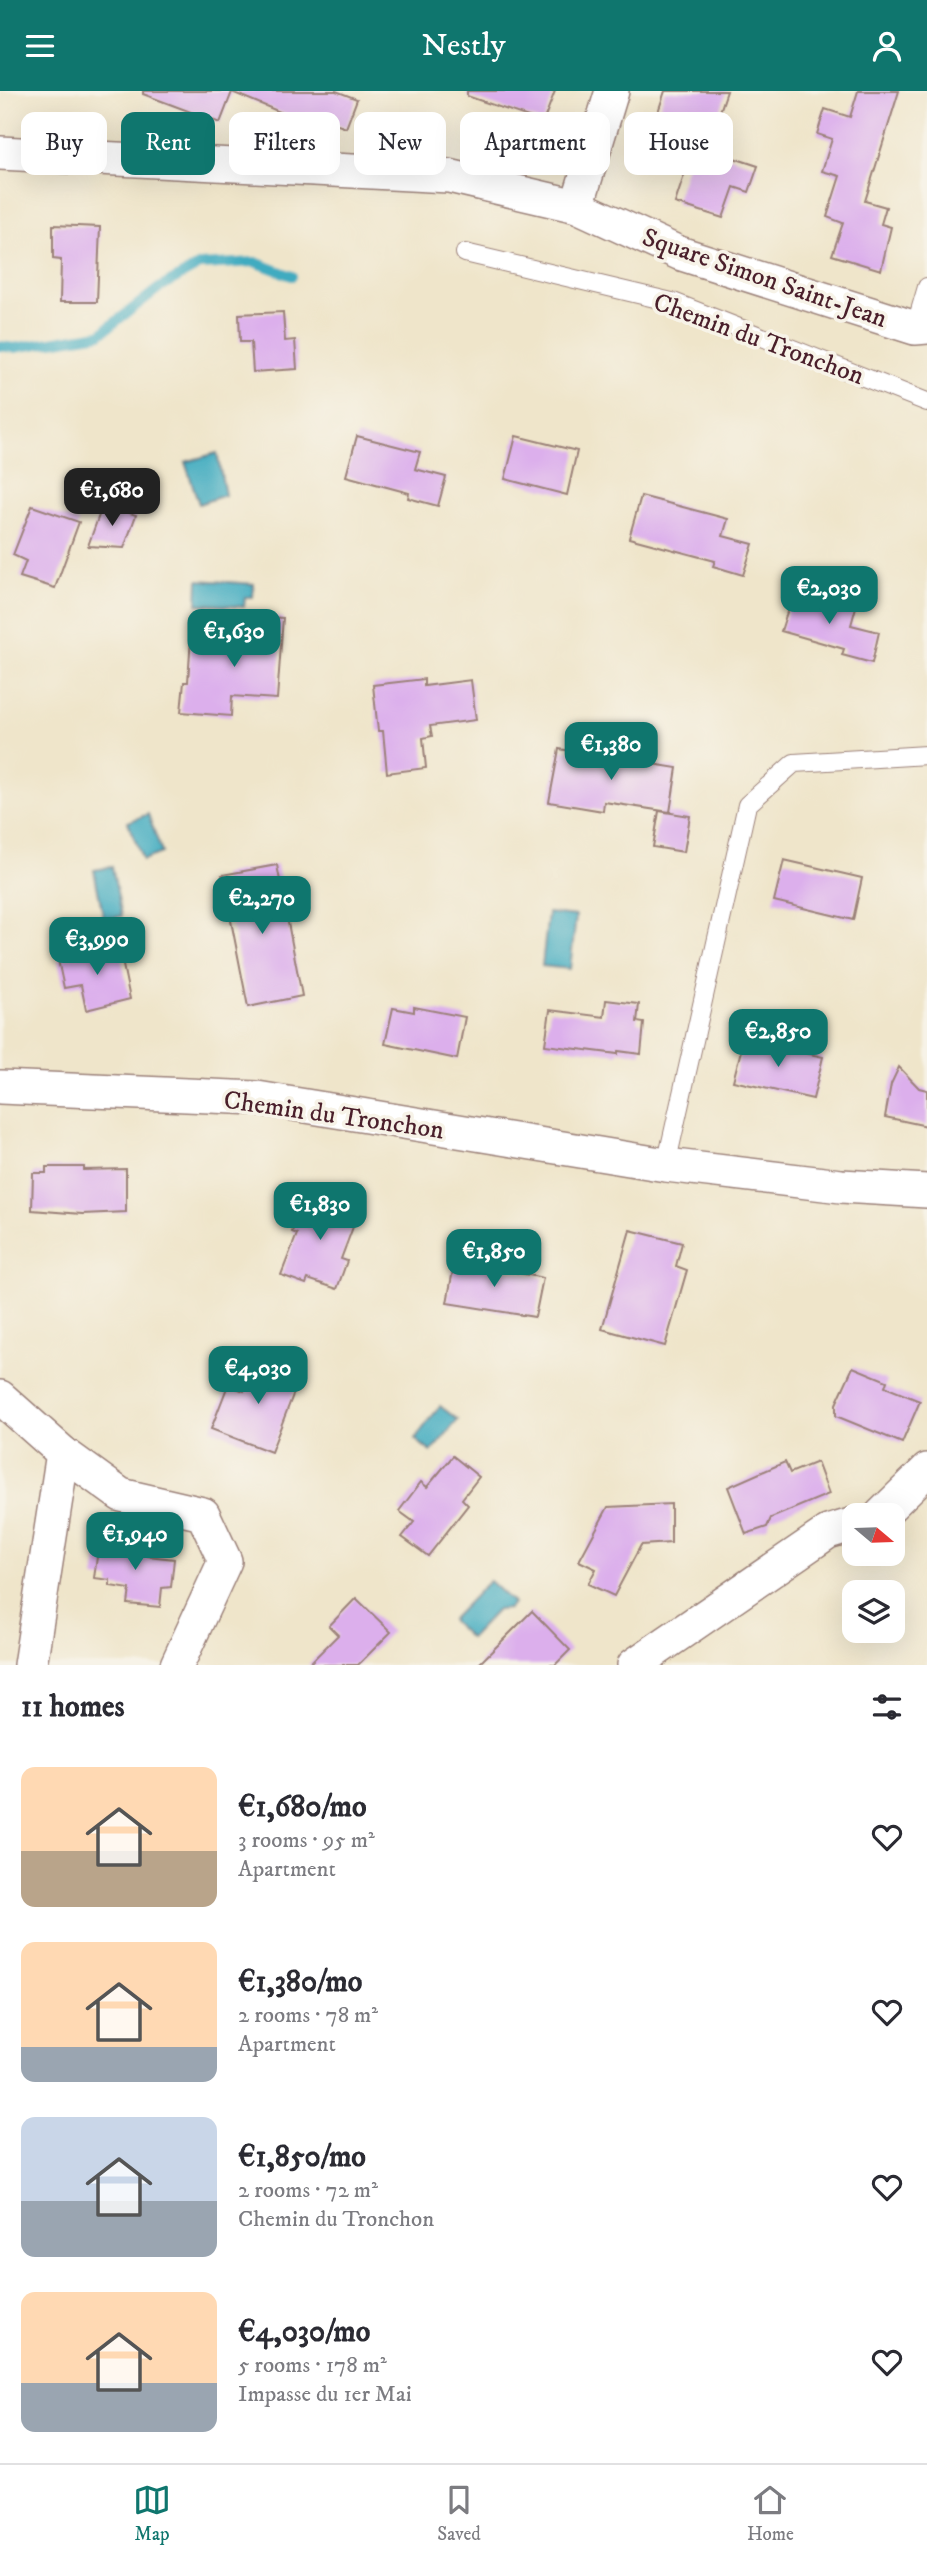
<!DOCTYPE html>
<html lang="en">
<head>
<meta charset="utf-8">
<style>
	:root { --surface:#fff; --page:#f2f2f3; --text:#2b2b33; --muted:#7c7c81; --line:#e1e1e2; --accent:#0f766e }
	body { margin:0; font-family:"IM FELL DW Pica",serif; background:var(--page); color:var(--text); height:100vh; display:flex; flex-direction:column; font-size:26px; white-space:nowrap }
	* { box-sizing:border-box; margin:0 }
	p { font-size:23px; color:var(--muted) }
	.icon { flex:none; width:38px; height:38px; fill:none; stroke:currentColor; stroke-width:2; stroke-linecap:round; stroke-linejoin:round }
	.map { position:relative; height:1574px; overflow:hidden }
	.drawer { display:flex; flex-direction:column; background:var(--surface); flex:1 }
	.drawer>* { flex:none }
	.hud { position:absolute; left:21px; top:21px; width:886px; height:63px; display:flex; gap:14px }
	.needle { width:46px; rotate:109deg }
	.fabs { position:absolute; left:842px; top:1412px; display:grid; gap:14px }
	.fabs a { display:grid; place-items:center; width:63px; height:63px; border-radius:14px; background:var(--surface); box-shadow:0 7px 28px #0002; font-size:35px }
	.price { position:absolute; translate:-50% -60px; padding:0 16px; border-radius:14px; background:var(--accent); color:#fff; font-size:23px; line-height:46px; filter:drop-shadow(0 2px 4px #0008) }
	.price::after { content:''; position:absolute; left:50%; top:42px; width:21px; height:16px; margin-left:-10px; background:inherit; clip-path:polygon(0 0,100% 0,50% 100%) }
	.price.selected { background:#222; color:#fff }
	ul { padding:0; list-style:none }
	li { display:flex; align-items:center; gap:21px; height:175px; padding:0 21px }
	li span { display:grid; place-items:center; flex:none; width:196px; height:140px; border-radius:14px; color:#555 }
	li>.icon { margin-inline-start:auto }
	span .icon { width:84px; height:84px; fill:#fffc; stroke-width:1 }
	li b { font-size:30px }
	h2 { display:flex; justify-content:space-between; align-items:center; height:84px; padding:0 21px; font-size:30px }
	.pill { padding:0 24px; border-radius:14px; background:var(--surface); box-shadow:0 7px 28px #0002; font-size:24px; line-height:63px }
	.pill.selected { background:var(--accent); color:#fff }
	header { display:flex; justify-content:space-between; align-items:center; height:91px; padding:0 21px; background:var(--accent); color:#fff; font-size:32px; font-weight:600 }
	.menu { display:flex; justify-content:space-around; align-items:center; height:98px; border-top:2px solid var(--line); background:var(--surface); font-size:19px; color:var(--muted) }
	.menu a { display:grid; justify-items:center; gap:4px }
	.menu .selected { color:var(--accent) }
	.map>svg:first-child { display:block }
	.water { fill:#41abc0; stroke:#466576; stroke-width:2 }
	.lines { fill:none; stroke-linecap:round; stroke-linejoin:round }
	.stream { stroke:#41abc0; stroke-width:10 }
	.building { fill:#dcafec }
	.lane-casing { stroke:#9c827a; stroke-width:20 }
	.street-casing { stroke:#9c827a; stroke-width:36 }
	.lane { stroke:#fff; stroke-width:18 }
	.street { stroke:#fff; stroke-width:33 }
	.labels { text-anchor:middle; stroke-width:7; stroke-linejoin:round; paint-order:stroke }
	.street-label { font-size:26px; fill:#4a1f2b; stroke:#f7f3e8 }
</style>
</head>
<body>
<header><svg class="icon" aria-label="menu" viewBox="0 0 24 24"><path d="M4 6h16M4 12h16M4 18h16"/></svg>Nestly<svg class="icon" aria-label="person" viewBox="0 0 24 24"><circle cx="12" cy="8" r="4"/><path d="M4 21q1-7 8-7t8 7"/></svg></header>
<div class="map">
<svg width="927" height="1574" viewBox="0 0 927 1574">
	<rect width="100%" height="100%" fill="#f7f3e8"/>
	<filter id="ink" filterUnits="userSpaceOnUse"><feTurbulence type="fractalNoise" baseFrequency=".0143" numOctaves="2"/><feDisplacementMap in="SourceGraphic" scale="14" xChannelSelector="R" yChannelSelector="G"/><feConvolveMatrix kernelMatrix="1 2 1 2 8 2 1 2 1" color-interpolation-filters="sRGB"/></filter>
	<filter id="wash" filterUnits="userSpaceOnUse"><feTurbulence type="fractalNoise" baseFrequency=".00686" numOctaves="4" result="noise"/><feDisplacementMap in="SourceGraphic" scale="28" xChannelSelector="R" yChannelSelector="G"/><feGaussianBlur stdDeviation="1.57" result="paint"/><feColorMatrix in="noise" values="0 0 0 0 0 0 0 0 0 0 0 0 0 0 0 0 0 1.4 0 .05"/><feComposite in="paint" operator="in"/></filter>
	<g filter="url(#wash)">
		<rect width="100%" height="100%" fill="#efe5ca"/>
		<g class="water">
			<path d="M217 362 225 404 199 413 185 371Z"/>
			<path d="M198 489 254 493 253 506H245L244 516 197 513Z"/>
			<path d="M148 723 162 762 143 769 128 731Z"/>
			<path d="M112 776 122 825 104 829 94 779Z"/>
			<path d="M548 822 576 825 570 878 542 875Z"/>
			<path d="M440 1315 458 1329 431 1361 415 1348Z"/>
			<path d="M489 1490 513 1512 508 1518 497 1519 470 1547 451 1529Z"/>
		</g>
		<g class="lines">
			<path class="stream" d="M0 255 14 257 100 243 159 197 200 174 255 171 292 185"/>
		</g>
		<g id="blocks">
			<g class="building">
				<path d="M143 0H336L357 8 346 37 327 30 323 39 232 1 220 32 143 3Z"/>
				<path d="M467 0H555L543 31 467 5Z"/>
				<path d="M665 0H727L711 47 655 30Z"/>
				<path d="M858 0H899L865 110 886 116 881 133 891 136 881 179 832 164 843 132 827 126 840 85 822 80 832 48 817 43 825 18 850 26Z"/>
				<path d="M694 54 758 75 749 101 734 96 723 127 675 112Z"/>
				<path d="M53 134 100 136 97 211H60L61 169 53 168Z"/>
				<path d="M283 221 285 250 295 249 297 278 253 281 251 251H240L239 223Z"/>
				<path d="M357 345 420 361 415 378 446 386 438 415 408 407 409 402 346 385Z"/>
				<path d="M516 345 577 360 567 404 505 388Z"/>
				<path d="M641 405 728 428 723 445 753 453 743 484 713 475 715 470 629 447Z"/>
				<path d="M103 413 136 424 124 457 88 455Z"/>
				<path d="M32 415 79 431 55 497 20 486 26 470 13 464Z"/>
				<path d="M794 499 856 516 851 534 879 541 872 572 842 564 844 558 781 540Z"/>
				<path d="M252 525 283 527 277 608 232 605 231 625 181 621 184 591H188L191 546 250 551Z"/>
				<path d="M424 588V595L471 589 476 629 430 635 432 645 423 647 426 677 387 682 383 640H378L373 594Z"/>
				<path d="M559 658 677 677 670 721 604 711 603 720 549 711Z"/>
				<path d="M659 720 690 725 684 761 653 756Z"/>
				<path d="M784 769 862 787 853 829 774 810Z"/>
				<path d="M277 774 302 905 248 916 222 784Z"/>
				<path d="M119 855 130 908 86 919 81 894 64 897 58 869Z"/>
				<path d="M606 909 639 913 637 931 644 932 641 963 618 960V963L545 954 550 919 604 926Z"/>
				<path d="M414 916 465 926 457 968 385 953 393 917 414 921Z"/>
				<path d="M744 948 823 966 813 1008 733 990Z"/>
				<path d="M899 976 919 997 927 999V1035L885 1026 891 993Z"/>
				<path d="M46 1076H84V1079L126 1078V1121L82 1123 32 1119 33 1082H46Z"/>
				<path d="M306 1103 359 1120 341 1168 347 1170 337 1198 308 1188 306 1193 281 1184 297 1143 292 1141Z"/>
				<path d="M630 1139 682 1152 676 1175 687 1179 665 1255 602 1238Z"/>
				<path d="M455 1168 543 1187 535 1226 447 1212Z"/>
				<path d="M257 1267 301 1283 271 1361 211 1338 228 1294 244 1300Z"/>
				<path d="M853 1276 887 1290 885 1296 920 1310 902 1352 836 1325V1313Z"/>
				<path d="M453 1365 479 1386 462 1408 468 1414 428 1465 402 1446 414 1431 399 1420 421 1391 427 1396Z"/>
				<path d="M785 1371 790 1382 817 1371 829 1403 771 1427 767 1436 746 1443 728 1396Z"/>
				<path d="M671 1413V1452L641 1454 614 1505 588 1493 596 1478 579 1470 608 1416Z"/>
				<path d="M99 1452 148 1457V1465L174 1468 171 1496 162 1497 160 1516 128 1513 130 1498 110 1495V1489L94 1487Z"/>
				<path d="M356 1507 391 1541 358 1574H308L338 1544 329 1535Z"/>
				<path d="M532 1520 570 1559 555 1574H478Z"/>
			</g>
		</g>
	</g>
	<g filter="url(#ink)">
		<use href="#blocks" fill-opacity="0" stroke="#9c827a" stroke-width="2"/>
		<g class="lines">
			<g class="lane-casing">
				<g id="lane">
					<path d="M465 162 676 212 927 311"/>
					<path d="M915 237 927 196"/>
					<path d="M666 1074 747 714 794 672 927 664"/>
				</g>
			</g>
			<g class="street-casing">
				<g id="street">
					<path d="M0 62 449 85 577 115 679 162 915 237 927 236"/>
					<path d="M577 115 612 0"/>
					<path d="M0 996 257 1007 666 1074 841 1095 927 1100"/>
					<path d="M0 1306 63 1362 121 1404 203 1423 225 1470 177 1574"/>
					<path d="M881 1424 927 1379"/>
					<path d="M30 1574 63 1362"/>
					<path d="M634 1574 828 1441 854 1433"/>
				</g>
			</g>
			<use href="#lane" class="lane"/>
			<use href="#street" class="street"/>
		</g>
	</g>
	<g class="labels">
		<g class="street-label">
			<text transform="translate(765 186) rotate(19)" y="9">Square Simon Saint-Jean</text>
			<text transform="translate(759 247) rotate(20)" y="9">Chemin du Tronchon</text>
			<text transform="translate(334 1023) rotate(8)" y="9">Chemin du Tronchon</text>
		</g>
	</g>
</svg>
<div class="fabs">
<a><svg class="needle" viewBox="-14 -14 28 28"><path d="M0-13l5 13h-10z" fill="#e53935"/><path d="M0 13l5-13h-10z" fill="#7c7c81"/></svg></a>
<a><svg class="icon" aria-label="layers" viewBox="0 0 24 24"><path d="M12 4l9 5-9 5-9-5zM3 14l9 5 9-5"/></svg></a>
</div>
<b class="price selected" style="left:112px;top:437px">€1,680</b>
<b class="price" style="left:829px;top:535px">€2,030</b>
<b class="price" style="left:234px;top:578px">€1,630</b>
<b class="price" style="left:611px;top:691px">€1,380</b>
<b class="price" style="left:262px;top:845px">€2,270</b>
<b class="price" style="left:97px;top:886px">€3,990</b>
<b class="price" style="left:778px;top:978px">€2,850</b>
<b class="price" style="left:320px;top:1151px">€1,830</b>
<b class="price" style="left:494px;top:1198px">€1,850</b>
<b class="price" style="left:258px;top:1315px">€4,030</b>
<b class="price" style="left:135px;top:1481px">€1,940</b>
<div class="hud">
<a class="pill">Buy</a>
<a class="pill selected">Rent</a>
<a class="pill">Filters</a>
<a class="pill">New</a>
<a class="pill">Apartment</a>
<a class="pill">House</a>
</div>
</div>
<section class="drawer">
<h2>11 homes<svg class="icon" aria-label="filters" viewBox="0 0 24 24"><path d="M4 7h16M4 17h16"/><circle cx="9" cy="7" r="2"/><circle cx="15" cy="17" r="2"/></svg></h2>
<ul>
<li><span style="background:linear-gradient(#ffd9b3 60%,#b9a48a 0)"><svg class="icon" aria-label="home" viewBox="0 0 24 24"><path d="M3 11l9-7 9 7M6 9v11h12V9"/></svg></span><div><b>€1,680/mo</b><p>3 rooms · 95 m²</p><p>Apartment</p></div><svg class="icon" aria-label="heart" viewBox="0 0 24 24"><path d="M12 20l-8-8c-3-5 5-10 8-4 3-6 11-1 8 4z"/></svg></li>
<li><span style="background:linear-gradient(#ffd9b3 75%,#9aa5b1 0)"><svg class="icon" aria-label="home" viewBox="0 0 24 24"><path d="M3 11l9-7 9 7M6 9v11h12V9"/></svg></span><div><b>€1,380/mo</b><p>2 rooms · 78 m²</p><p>Apartment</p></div><svg class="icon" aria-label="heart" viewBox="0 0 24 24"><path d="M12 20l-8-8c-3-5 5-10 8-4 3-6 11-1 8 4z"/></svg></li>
<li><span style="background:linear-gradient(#c9d6e8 60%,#9aa5b1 0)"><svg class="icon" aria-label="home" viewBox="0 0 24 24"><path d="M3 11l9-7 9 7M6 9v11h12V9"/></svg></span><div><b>€1,850/mo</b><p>2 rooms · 72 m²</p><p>Chemin du Tronchon</p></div><svg class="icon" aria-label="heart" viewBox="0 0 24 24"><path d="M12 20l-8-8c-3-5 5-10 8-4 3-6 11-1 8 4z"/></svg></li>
<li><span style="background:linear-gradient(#ffd9b3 65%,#9aa5b1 0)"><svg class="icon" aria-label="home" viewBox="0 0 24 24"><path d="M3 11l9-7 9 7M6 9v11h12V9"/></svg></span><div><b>€4,030/mo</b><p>5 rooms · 178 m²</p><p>Impasse du 1er Mai</p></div><svg class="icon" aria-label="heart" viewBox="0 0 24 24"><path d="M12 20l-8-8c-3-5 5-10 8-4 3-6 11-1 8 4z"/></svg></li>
</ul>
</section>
<nav class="menu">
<a class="selected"><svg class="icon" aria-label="map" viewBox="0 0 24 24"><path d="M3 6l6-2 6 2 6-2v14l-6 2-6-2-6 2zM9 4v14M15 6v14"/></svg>Map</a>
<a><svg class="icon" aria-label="saved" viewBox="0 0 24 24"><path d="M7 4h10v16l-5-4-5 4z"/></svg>Saved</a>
<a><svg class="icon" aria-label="home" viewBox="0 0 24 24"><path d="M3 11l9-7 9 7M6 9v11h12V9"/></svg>Home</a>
</nav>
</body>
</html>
